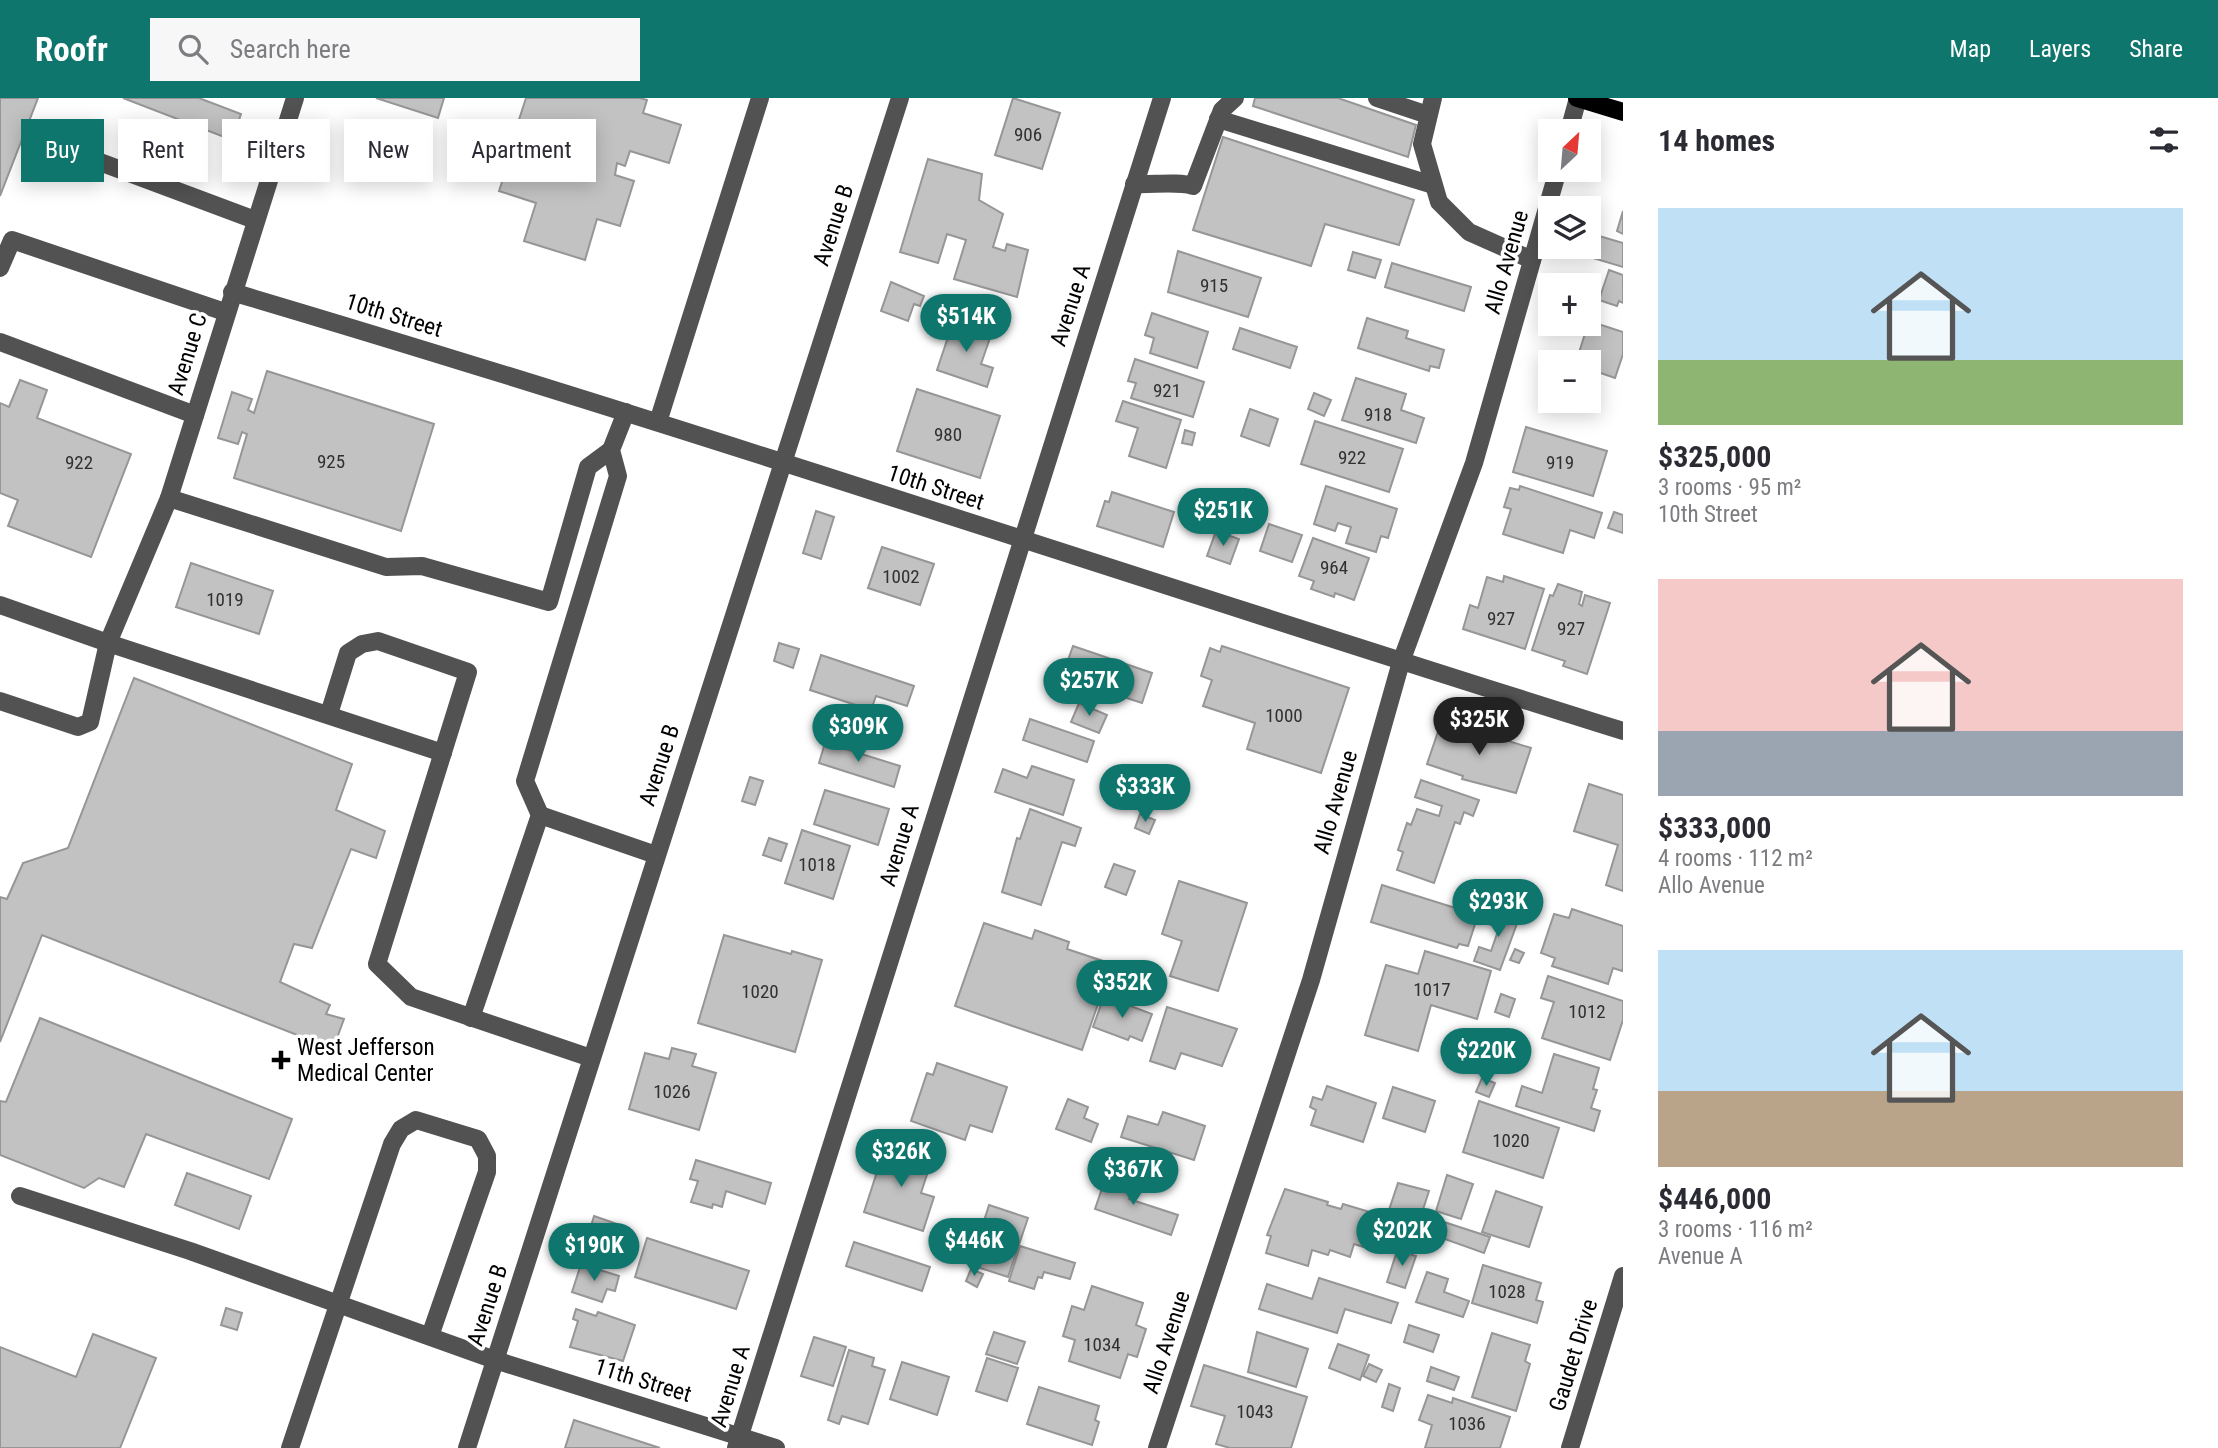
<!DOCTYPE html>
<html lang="en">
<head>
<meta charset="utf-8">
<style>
	:root { --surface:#fff; --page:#f7f7f7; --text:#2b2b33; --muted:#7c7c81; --accent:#0f766e }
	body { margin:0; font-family:"Roboto Condensed",sans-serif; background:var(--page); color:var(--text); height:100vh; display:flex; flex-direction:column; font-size:26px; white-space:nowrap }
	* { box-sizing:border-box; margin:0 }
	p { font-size:23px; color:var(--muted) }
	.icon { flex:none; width:38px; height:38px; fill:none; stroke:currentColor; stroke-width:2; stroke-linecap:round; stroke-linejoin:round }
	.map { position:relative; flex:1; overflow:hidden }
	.side { display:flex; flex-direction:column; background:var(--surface); width:595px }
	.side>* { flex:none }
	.banner { position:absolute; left:21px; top:21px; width:665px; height:63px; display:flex; gap:14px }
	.needle { width:46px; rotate:26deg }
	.fabs { position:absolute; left:1538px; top:21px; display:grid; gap:14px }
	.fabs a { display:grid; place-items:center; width:63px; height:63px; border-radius:0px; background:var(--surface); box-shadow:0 4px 18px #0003; font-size:35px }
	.price { position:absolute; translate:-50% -60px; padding:0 16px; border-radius:24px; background:var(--accent); color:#fff; font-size:23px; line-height:46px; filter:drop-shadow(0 2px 4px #0008) }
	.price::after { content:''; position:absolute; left:50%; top:42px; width:21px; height:16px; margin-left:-10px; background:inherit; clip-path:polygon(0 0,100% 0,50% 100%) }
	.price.active { background:#222; color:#fff }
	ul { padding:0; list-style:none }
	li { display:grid; align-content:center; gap:14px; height:371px; padding:0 35px }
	li span { display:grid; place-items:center; height:217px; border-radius:0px; color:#555 }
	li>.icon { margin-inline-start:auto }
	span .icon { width:126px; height:126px; fill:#fffc; stroke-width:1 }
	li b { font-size:30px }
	h2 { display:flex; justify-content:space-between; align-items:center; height:84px; padding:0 35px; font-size:30px }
	.tag { padding:0 24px; border-radius:0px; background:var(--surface); box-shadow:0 4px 18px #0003; font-size:24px; line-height:63px }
	.tag.active { background:var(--accent); color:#fff }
	header { display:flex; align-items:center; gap:42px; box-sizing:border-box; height:98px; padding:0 35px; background:var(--accent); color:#fff }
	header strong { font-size:33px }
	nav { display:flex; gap:38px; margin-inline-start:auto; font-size:24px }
	.search { width:490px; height:63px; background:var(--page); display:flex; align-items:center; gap:18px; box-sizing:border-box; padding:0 24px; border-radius:0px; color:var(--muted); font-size:26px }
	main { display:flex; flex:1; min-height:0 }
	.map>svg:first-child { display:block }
	.building { fill:#c2c2c2; stroke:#969696; stroke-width:2 }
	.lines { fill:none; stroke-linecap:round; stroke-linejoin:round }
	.minor { stroke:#525252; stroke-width:18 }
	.major { stroke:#000; stroke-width:18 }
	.poi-dot { fill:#000; stroke:#fff; stroke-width:2.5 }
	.labels { text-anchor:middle; stroke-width:7; stroke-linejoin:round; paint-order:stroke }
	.number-label { font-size:19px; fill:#303030 }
	.street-label { font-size:23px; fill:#000; stroke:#fff }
	.poi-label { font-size:23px; fill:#000; stroke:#fff; text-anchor:start }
</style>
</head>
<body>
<header>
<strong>Roofr</strong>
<div class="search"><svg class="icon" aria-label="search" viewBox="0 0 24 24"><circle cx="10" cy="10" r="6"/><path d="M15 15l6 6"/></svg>Search here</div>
<nav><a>Map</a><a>Layers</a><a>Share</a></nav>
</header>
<main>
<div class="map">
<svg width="1623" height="1350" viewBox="0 0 1623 1350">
	<rect width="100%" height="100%" fill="#fff"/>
	<g class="building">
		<path d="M0 0H38L0 98Z"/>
		<path d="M123 0H199L241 16 232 42Z"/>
		<path d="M376 0H444L438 20Z"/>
		<path d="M526 0H640L647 2 643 15 681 27 669 65 630 53 625 68 617 65 615 77 634 83 620 128 597 121 585 162 524 143 536 105 499 93 514 48 535 55 540 42 515 34Z"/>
		<path d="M1013 0 1060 15 1042 71 995 57Z"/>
		<path d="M1255 0H1338L1416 27 1408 59 1253 8Z"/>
		<path d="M1223 39 1414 102 1399 147 1325 126 1311 168 1193 132Z"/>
		<path d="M928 61 982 76 979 102 1003 116 993 149 1005 153 1007 146 1028 152 1017 199 954 181 966 142 947 136 938 165 900 154Z"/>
		<path d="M1623 113V136L1617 133Z"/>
		<path d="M1589 135 1623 145V169L1580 156 1582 149H1589Z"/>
		<path d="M1178 153 1261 180 1248 219 1168 194Z"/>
		<path d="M1353 154 1381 162 1375 180 1348 172Z"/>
		<path d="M1392 165 1471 189 1464 213 1385 189Z"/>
		<path d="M1609 172 1623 177V205L1619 203 1617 208 1599 202Z"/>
		<path d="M891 184 924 198 920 208 914 206 908 223 881 213Z"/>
		<path d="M1152 215 1208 234 1197 270 1150 255 1154 240 1145 237Z"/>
		<path d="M1367 220 1408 233 1406 240 1444 252 1439 270 1430 268 1429 273 1358 250Z"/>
		<path d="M954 221 992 234 981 266 993 270 987 289 937 272Z"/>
		<path d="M1589 223 1623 234V256L1615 280 1589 271V264H1576Z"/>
		<path d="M1240 230 1297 249 1290 270 1233 251Z"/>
		<path d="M1135 261 1204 284 1193 319 1131 300 1136 285 1128 283Z"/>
		<path d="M267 273 434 326 401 433 234 380 247 336 242 334 238 346 218 340 232 294 252 301 248 312 254 315Z"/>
		<path d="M1356 280 1406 296 1401 312 1424 320 1416 345 1342 322Z"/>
		<path d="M20 282 47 292 37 320 131 356 91 459 8 428 18 402 0 395V305L9 309Z"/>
		<path d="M917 291 1000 318 980 380 897 353Z"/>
		<path d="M1314 295 1331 302 1324 318 1308 311Z"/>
		<path d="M1123 303 1181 322 1166 370 1129 358 1138 330 1116 323Z"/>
		<path d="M1250 311 1278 321 1269 348 1241 338Z"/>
		<path d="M1315 323 1403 351 1389 394 1301 366Z"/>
		<path d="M1526 329 1607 353 1593 398 1513 374Z"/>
		<path d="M1185 332 1195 335 1192 347 1182 345Z"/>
		<path d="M1326 388 1397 411 1388 440 1381 438 1376 454 1346 445 1351 429 1338 425 1335 433 1314 426Z"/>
		<path d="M1520 388 1602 415 1594 440 1570 432 1563 455 1503 436 1511 411 1504 409 1510 390 1519 392Z"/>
		<path d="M1112 394 1174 414 1163 449 1097 428 1105 403 1109 404Z"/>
		<path d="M816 413 834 419 821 461 803 455Z"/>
		<path d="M1614 414 1623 417V435L1608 430Z"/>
		<path d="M1269 426 1302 437 1292 464 1260 453Z"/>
		<path d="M1216 433 1239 441 1230 466 1207 458Z"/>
		<path d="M1313 440 1369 460 1354 502 1335 495 1334 499 1311 491 1314 483 1299 478Z"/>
		<path d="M882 449 934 466 920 507 868 490Z"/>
		<path d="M191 465 273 493 259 536 176 509Z"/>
		<path d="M1504 478 1544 491 1525 551 1463 531 1470 507 1478 510 1487 479 1503 484Z"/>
		<path d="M1558 486 1582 494 1579 506 1582 508 1585 497 1610 505 1587 576 1563 568 1565 563 1532 552 1550 497 1553 498Z"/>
		<path d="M779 545 799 551 793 570 774 563Z"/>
		<path d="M1073 548 1152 575 1142 605 1062 579Z"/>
		<path d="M1222 548 1349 590 1321 675 1247 651 1255 625 1203 608 1212 582 1201 578 1210 550 1220 554Z"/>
		<path d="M821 557 914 588 907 608 876 598 871 612 810 592Z"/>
		<path d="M134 580 352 666 336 712 385 733 376 760 351 751 312 850 294 846 280 884 330 907 326 916 344 921 333 951 42 837 0 944V799L7 801 23 765 68 750Z"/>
		<path d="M1079 605 1107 617 1099 635 1071 624Z"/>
		<path d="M1030 621 1094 643 1087 664 1023 642Z"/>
		<path d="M1442 622 1531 650 1516 695 1462 681 1463 678 1427 666Z"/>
		<path d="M827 638 838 642 836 648 900 668 894 689 819 665Z"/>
		<path d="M1032 668 1074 682 1063 717 995 694 1003 671 1027 680Z"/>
		<path d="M750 679 763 683 755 707 742 703Z"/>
		<path d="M1421 682 1479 702 1473 718 1464 714 1460 726 1455 724 1434 785 1397 772 1403 754 1398 752 1407 725 1411 727 1417 711 1439 718 1442 708 1415 699Z"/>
		<path d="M1589 686 1623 697V793L1606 787 1618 747 1574 733Z"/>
		<path d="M825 692 889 711 878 747 814 726Z"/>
		<path d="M1030 711 1081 730 1075 748 1062 744 1041 807 1002 794 1017 740 1020 741Z"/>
		<path d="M1140 716 1155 722 1149 736 1135 730Z"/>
		<path d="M802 732 850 748 833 801 785 785Z"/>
		<path d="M769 740 787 746 781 763 763 757Z"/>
		<path d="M1114 766 1135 773 1126 797 1105 789Z"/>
		<path d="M1179 783 1247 805 1218 893 1170 878 1182 843 1162 836Z"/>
		<path d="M1382 787 1468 814 1467 817 1477 820 1468 848 1459 846 1457 850 1371 824Z"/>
		<path d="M1530 794 1539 797 1535 808 1526 805Z"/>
		<path d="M1490 809 1519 820 1500 872 1474 863 1479 849 1491 853 1499 830 1484 824Z"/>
		<path d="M1572 811 1623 828V870L1622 873 1613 870 1608 886 1552 868 1555 860 1541 855 1554 816 1569 820Z"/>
		<path d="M984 825 1032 841 1035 832 1069 844 1067 851 1112 866 1082 952 955 908Z"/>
		<path d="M724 837 791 856 792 853 822 862 795 954 698 925Z"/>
		<path d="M1515 851 1524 855 1519 865 1510 862Z"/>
		<path d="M1425 853 1491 873 1477 921 1431 907 1418 953 1365 937 1386 867 1418 876Z"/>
		<path d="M1548 878 1623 903V922L1610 962 1542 940 1554 904 1541 900Z"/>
		<path d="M1501 896 1515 901 1509 919 1495 914Z"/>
		<path d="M1104 898 1152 916 1142 943 1130 938 1128 942 1093 929Z"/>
		<path d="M1167 909 1237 931 1222 968 1181 955 1175 971 1150 963Z"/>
		<path d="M40 920 292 1021 269 1081 146 1036 124 1089 99 1080 84 1090 0 1057V1003L6 1004Z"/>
		<path d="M672 950 696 956 692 968 716 975 699 1032 629 1011 645 955 669 961Z"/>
		<path d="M1554 956 1599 970 1593 991 1597 992 1591 1010 1600 1013 1594 1033 1516 1008 1522 988 1542 995Z"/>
		<path d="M937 965 1007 989 992 1034 970 1027 965 1042 911 1023 927 975 933 977Z"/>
		<path d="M1482 980 1495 985 1489 999 1476 994Z"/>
		<path d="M1327 988 1376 1005 1363 1044 1311 1027 1316 1012 1310 1009 1313 999 1322 1002Z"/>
		<path d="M1393 989 1435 1003 1425 1034 1383 1020Z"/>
		<path d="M1068 1001 1088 1009 1084 1020 1098 1026 1091 1044 1056 1031Z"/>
		<path d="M1479 1003 1559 1030 1543 1080 1463 1054Z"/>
		<path d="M1163 1014 1205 1028 1194 1062 1121 1039 1128 1018 1158 1027Z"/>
		<path d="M886 1046 932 1061 921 1095 934 1099 923 1133 864 1114Z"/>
		<path d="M696 1062 771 1085 765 1106 726 1093 722 1109 713 1106 712 1110 691 1104 698 1083 690 1081Z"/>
		<path d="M187 1075 251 1098 239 1131 175 1107Z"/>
		<path d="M1107 1076 1134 1086 1129 1101 1178 1117 1171 1137 1095 1111Z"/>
		<path d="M1447 1077 1473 1086 1461 1121 1436 1113Z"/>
		<path d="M1398 1085 1429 1093 1416 1133 1386 1121Z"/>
		<path d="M1285 1091 1328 1104 1327 1107 1341 1111 1343 1106 1383 1118 1373 1152 1354 1146 1350 1159 1330 1152 1328 1157 1312 1152 1308 1168 1266 1155 1271 1138 1267 1137Z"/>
		<path d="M1496 1093 1542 1109 1529 1149 1482 1134Z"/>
		<path d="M989 1107 1028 1120 1008 1179 971 1167 978 1148 994 1154 1001 1132 983 1126Z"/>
		<path d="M594 1118 623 1128 619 1138 607 1134 604 1143 588 1138Z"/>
		<path d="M1432 1121 1443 1125 1438 1137 1428 1133Z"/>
		<path d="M1444 1124 1490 1139 1484 1155 1439 1139Z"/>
		<path d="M647 1140 749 1173 736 1211 635 1179Z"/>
		<path d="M854 1144 930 1169 922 1193 846 1168Z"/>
		<path d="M1020 1148 1075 1165 1070 1181 1044 1174 1042 1180 1038 1179 1034 1191 1009 1183Z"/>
		<path d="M1402 1150 1414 1154 1412 1157 1416 1158 1405 1190 1387 1184 1397 1153 1401 1154Z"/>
		<path d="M581 1166 619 1178 615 1193 607 1191 602 1204 572 1194Z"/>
		<path d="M1483 1167 1541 1185 1536 1202 1543 1204 1537 1225 1472 1205Z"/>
		<path d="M971 1171 983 1176 977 1189 966 1183Z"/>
		<path d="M1427 1174 1448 1181 1444 1194 1469 1203 1463 1219 1416 1204Z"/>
		<path d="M1319 1180 1398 1205 1391 1225 1345 1211 1337 1235 1259 1211 1267 1186 1312 1201Z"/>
		<path d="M1092 1188 1143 1205 1136 1227 1146 1231 1137 1259 1128 1256 1120 1280 1069 1263 1075 1242 1063 1238 1072 1208 1084 1212Z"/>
		<path d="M226 1210 242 1215 237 1232 221 1227Z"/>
		<path d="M576 1211 596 1218 598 1214 635 1227 623 1263 570 1249 578 1223 573 1221Z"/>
		<path d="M1409 1227 1439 1237 1433 1254 1404 1244Z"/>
		<path d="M994 1234 1025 1244 1017 1266 986 1256Z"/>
		<path d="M1257 1234 1308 1251 1296 1289 1248 1274Z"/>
		<path d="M1492 1235 1530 1247 1525 1263 1530 1266 1516 1313 1472 1299Z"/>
		<path d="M93 1236 156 1260 120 1350H0V1249L76 1279Z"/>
		<path d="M814 1239 846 1249 833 1288 801 1278Z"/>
		<path d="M1338 1246 1369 1257 1360 1282 1329 1270Z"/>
		<path d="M849 1252 874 1260 872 1268 885 1272 868 1326 842 1318 839 1326 828 1322Z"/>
		<path d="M987 1260 1018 1270 1007 1303 976 1293Z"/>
		<path d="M902 1264 949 1279 937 1317 890 1301Z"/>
		<path d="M1369 1266 1382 1272 1376 1284 1363 1278Z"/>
		<path d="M1204 1267 1307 1299 1291 1350H1230L1216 1346 1225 1318 1191 1308Z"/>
		<path d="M1431 1269 1459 1279 1454 1292 1427 1283Z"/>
		<path d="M1389 1286 1400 1290 1393 1313 1382 1309Z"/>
		<path d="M1039 1289 1099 1308 1095 1322 1099 1324 1092 1347 1027 1326Z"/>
		<path d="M1428 1297 1452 1305 1453 1300 1510 1319 1500 1350H1425L1432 1327 1419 1322Z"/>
		<path d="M574 1322 660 1350H565Z"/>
	</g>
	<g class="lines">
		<g class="minor">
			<path d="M1377 0 1428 17"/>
			<path d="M1433 0 1422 46 1439 104 1469 134 1532 162"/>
			<path d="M1218 21 1433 87"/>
			<path d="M1569 33 1578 0"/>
			<path d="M65 51 255 122"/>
			<path d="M1134 86C1153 87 1178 83 1193 88L1222 12 1235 0"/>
			<path d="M0 170 12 142 225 214"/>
			<path d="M232 194C698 332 1159 488 1623 633"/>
			<path d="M0 244 195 317"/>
			<path d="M658 324 760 0"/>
			<path d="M169 400 386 469 422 468 549 504 588 369 611 352"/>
			<path d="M0 507 108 545 169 400 295 0"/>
			<path d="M0 603 78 629 90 624 108 545 443 655"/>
			<path d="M329 616 348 555 362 546 378 543 468 574 377 866 411 899 591 960"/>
			<path d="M540 717 525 683 618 378 611 352 626 314"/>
			<path d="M471 920 540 717 656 757"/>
			<path d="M20 1098 190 1153 495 1262 776 1350"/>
			<path d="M290 1350 392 1046 401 1031 416 1022 478 1041 487 1058V1074L430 1238"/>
			<path d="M467 1350 900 0"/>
			<path d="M736 1350 1162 0"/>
			<path d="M1157 1350 1311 882 1401 564 1474 365 1558 72"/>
			<path d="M1570 1350 1623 1178"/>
		</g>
		<path class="major" d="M1577 0 1623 14"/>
	</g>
	<path class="poi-dot" d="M277.5 951.5h7v7h7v7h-7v7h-7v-7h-7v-7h7z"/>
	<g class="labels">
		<g class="number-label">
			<text x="1028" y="43">906</text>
			<text x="1214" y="194">915</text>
			<text x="1167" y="299">921</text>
			<text x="1378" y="323">918</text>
			<text x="948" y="343">980</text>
			<text x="1352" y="366">922</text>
			<text x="331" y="370">925</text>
			<text x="79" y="371">922</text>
			<text x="1560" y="371">919</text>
			<text x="1334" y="476">964</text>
			<text x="901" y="485">1002</text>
			<text x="225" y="508">1019</text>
			<text x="1501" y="527">927</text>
			<text x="1571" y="537">927</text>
			<text x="1284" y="624">1000</text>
			<text x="817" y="773">1018</text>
			<text x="1432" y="898">1017</text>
			<text x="760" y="900">1020</text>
			<text x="1587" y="920">1012</text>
			<text x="672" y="1000">1026</text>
			<text x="1511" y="1049">1020</text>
			<text x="1507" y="1200">1028</text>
			<text x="1102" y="1253">1034</text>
			<text x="1255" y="1320">1043</text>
			<text x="1467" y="1332">1036</text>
		</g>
		<g class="street-label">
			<text transform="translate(833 127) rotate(-72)" y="8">Avenue B</text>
			<text transform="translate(1506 164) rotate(-74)" y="8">Allo Avenue</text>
			<text transform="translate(1070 207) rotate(-72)" y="8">Avenue A</text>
			<text transform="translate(394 217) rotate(17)" y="8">10th Street</text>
			<text transform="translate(187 256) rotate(-73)" y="8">Avenue C</text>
			<text transform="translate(936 389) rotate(18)" y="8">10th Street</text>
			<text transform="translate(659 667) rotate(-72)" y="8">Avenue B</text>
			<text transform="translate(1335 704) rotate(-74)" y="8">Allo Avenue</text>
			<text transform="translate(899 747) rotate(-73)" y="8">Avenue A</text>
			<text transform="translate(487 1207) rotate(-72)" y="8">Avenue B</text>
			<text transform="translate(1166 1244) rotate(-72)" y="8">Allo Avenue</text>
			<text transform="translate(1573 1257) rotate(-73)" y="8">Gaudet Drive</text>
			<text transform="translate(643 1282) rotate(17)" y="8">11th Street</text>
			<text transform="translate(730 1288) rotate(-73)" y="8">Avenue A</text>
		</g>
		<g class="poi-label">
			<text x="297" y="957">West Jefferson<tspan x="297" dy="26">Medical Center</tspan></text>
		</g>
	</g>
</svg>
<div class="fabs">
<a><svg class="needle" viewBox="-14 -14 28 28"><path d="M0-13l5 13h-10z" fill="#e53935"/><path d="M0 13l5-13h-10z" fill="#7c7c81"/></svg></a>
<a><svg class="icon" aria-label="layers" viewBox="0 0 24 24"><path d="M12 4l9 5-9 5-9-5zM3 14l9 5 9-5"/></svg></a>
<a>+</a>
<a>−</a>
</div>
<b class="price" style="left:966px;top:256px">$514K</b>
<b class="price" style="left:1223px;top:450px">$251K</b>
<b class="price" style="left:1089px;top:620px">$257K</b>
<b class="price active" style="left:1479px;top:659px">$325K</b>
<b class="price" style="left:858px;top:666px">$309K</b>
<b class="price" style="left:1145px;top:726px">$333K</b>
<b class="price" style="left:1498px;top:841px">$293K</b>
<b class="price" style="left:1122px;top:922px">$352K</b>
<b class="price" style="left:1486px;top:990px">$220K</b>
<b class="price" style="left:901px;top:1091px">$326K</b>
<b class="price" style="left:1133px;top:1109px">$367K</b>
<b class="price" style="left:1402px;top:1170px">$202K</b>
<b class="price" style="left:974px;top:1180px">$446K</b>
<b class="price" style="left:594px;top:1185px">$190K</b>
<div class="banner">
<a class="tag active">Buy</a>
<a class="tag">Rent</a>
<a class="tag">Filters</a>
<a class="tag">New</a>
<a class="tag">Apartment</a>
</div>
</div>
<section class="side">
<h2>14 homes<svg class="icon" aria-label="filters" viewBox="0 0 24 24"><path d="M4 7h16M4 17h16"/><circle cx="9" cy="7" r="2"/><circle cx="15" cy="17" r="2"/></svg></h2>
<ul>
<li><span style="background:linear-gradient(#bfe0f5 70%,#8fb573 0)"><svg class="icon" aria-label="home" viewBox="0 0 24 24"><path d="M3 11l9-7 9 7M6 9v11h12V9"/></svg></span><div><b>$325,000</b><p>3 rooms · 95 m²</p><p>10th Street</p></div></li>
<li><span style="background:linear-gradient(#f6c9c9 70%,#9aa5b1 0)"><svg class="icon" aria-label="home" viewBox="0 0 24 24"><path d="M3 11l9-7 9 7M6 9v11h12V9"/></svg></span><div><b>$333,000</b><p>4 rooms · 112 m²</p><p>Allo Avenue</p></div></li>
<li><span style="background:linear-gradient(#bfe0f5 65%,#b9a48a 0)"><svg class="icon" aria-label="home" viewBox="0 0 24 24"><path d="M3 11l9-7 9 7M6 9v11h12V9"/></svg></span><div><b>$446,000</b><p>3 rooms · 116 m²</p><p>Avenue A</p></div></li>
</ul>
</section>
</main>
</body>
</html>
